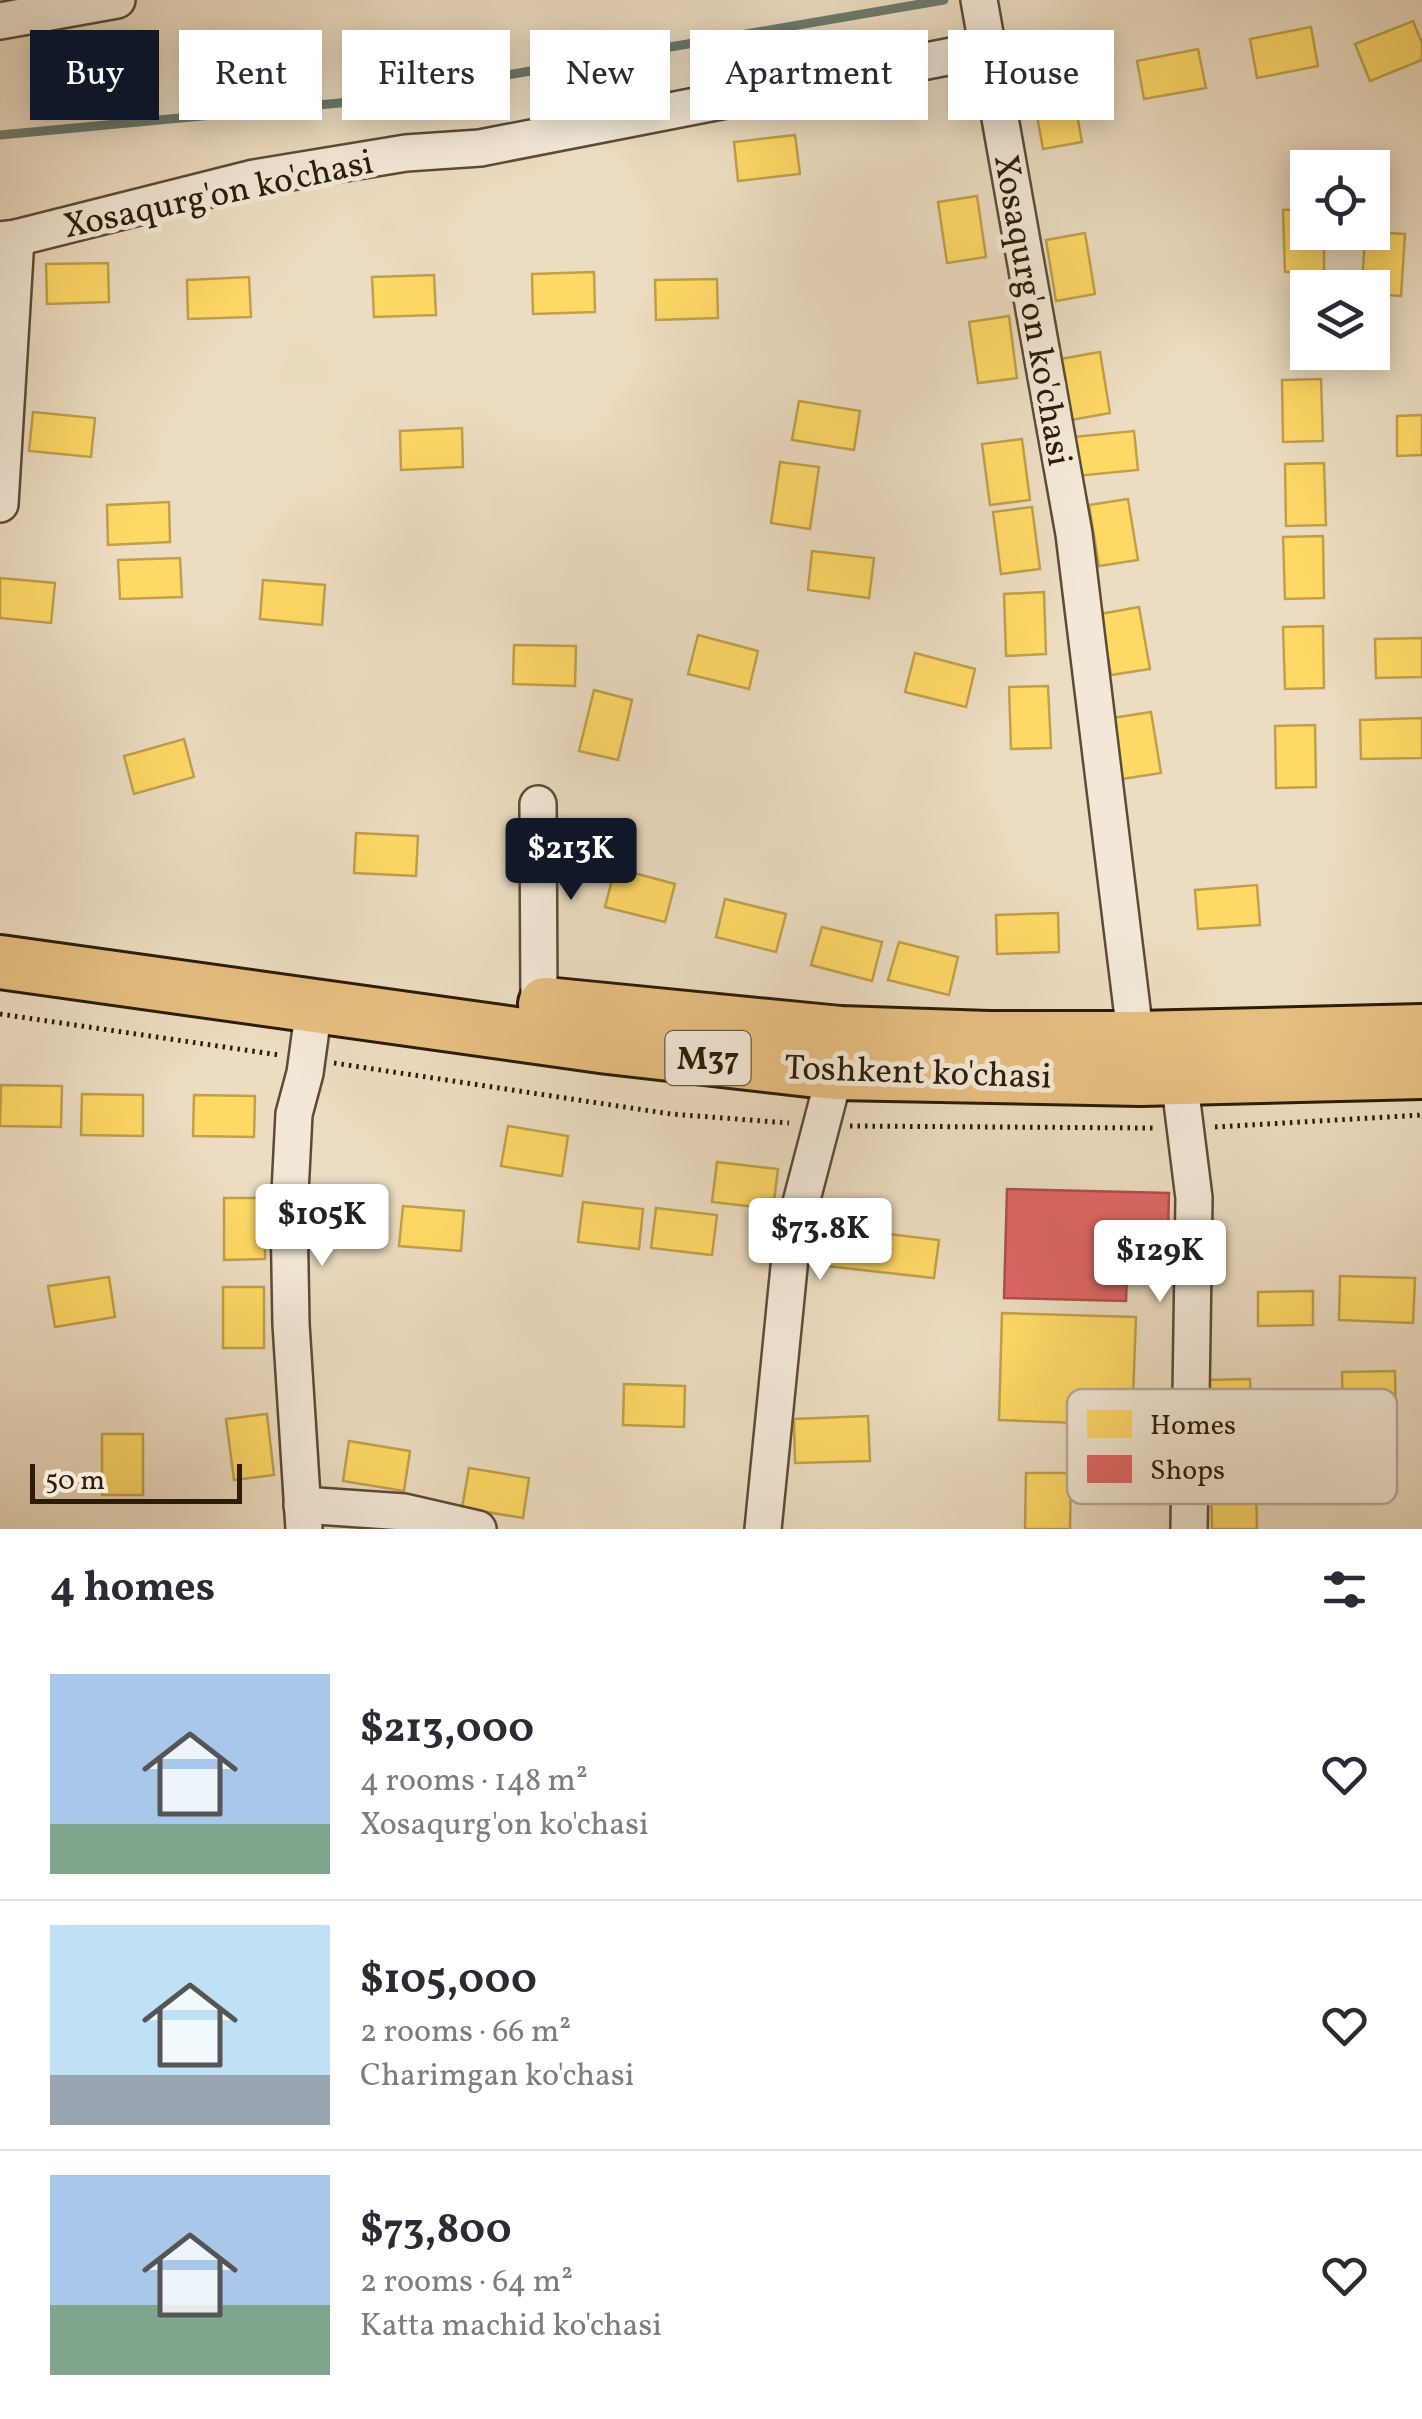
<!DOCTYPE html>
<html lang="en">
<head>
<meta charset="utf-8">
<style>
	:root { --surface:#fff; --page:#f2f2f3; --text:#2b2b33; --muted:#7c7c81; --line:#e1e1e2; --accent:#111827 }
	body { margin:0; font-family:Vollkorn,serif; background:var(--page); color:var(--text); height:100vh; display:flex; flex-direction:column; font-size:38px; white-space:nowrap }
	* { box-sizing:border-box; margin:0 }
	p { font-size:32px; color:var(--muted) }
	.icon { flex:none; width:55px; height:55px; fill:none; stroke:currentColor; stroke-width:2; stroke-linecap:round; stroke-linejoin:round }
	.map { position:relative; height:1529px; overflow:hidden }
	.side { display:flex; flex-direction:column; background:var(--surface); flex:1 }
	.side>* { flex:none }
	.guide { position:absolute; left:30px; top:30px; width:1362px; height:90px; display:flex; gap:20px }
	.tools { position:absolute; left:1290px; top:150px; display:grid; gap:20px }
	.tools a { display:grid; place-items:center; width:100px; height:100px; border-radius:0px; background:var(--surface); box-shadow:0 5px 25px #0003; font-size:50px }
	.scale { position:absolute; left:30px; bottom:25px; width:212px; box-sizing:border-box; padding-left:10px; border:5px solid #2c1c08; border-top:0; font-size:28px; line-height:35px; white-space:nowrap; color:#2c1c08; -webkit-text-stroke:8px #f3e8d7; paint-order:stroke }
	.price { position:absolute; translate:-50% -85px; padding:0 22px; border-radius:10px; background:#fff; color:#222; font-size:32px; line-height:65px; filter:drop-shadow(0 2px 5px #0008) }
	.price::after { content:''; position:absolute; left:50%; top:60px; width:30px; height:22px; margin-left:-15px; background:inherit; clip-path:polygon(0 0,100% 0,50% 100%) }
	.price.selected { background:var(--accent); color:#fff }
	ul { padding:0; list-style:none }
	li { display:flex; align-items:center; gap:30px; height:250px; padding:0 50px }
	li+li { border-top:2px solid var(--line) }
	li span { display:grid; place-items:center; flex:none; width:280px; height:200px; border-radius:0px; color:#555 }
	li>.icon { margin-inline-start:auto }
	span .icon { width:120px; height:120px; fill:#fffc; stroke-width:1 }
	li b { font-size:42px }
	h2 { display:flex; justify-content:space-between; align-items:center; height:120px; padding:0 50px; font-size:42px }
	.pill { padding:0 35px; border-radius:0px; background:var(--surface); box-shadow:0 5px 25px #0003; font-size:35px; line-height:90px }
	.pill.selected { background:var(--accent); color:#fff }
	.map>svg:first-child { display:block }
	.homes { fill:#ffd966; stroke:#c0a04a; stroke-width:2.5 }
	.shops { fill:#e06666; stroke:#aa504a; stroke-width:2.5 }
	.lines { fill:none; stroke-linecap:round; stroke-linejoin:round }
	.stream { stroke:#6d7b6f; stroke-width:9 }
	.minor-casing { stroke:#5c4c36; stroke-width:40 }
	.highway-casing { stroke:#2c1c08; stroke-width:58 }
	.path { stroke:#2c1c08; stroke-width:5; stroke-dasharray:2.5 5; stroke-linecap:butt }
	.minor { stroke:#f3e8d7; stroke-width:35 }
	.highway { stroke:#e6be80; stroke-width:52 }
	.labels { text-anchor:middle; stroke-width:10; stroke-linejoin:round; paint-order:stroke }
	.shield { fill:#f3e8d7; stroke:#685946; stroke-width:2.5 }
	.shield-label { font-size:32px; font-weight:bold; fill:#2c1c08 }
	.street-label { font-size:35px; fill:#2c1c08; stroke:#f3e8d7 }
	.key { fill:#f3e8d7; stroke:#b7ab99; stroke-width:2.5 }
	.key-label { font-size:28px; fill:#2c1c08 }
</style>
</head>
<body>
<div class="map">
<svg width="1422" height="1529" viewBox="0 0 1422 1529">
	<rect width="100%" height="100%" fill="#ecdcc1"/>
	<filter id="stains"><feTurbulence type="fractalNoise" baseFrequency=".002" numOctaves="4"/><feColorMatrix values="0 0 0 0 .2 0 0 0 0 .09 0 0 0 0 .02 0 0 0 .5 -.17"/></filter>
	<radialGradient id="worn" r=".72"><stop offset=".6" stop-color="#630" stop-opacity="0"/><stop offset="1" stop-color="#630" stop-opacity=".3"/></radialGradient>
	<g class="homes">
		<path d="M1413 21 1422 43V60L1370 81 1355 44Z"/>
		<path d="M1311 27 1318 66 1257 78 1250 39Z"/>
		<path d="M1198 49 1206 88 1144 99 1137 61Z"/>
		<path d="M1071 81 1082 142 1043 149 1032 88Z"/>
		<path d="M795 135 800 174 738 181 734 142Z"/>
		<path d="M977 196 986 257 947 263 938 202Z"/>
		<path d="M1308 209V232H1324V271L1285 272 1283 210Z"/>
		<path d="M1365 232 1405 234 1401 296 1372 294V288H1362Z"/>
		<path d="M1085 233 1095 294 1056 301 1046 240Z"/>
		<path d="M108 263 109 302 47 304 46 264Z"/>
		<path d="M594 272 595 312 533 314 532 274Z"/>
		<path d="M434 275 436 315 374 317 372 277Z"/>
		<path d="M249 277 251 317 188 319 187 280Z"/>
		<path d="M717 279 718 318 656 320 655 280Z"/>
		<path d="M1009 316 1017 378 978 383 969 322Z"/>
		<path d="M1100 352 1110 413 1071 420 1060 359Z"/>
		<path d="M1321 379 1323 441 1283 442 1282 380Z"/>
		<path d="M799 401 860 411 854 450 792 440Z"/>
		<path d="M33 412 95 418 91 457 29 451Z"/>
		<path d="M1422 415V455L1397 456V416Z"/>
		<path d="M462 428 463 467 401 470 400 431Z"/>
		<path d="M1134 431 1138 470 1076 476 1072 437Z"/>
		<path d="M1022 439 1030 500 990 505 982 444Z"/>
		<path d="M780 462 819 467 810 529 771 523Z"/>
		<path d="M1324 463 1326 525 1286 526 1285 464Z"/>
		<path d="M1128 499 1138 560 1099 566 1089 505Z"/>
		<path d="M169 502 170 542 108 545 107 505Z"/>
		<path d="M1032 507 1040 569 1001 574 993 512Z"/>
		<path d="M1323 536 1324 598 1285 599 1283 537Z"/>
		<path d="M812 551 874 558 869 598 808 590Z"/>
		<path d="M180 558 182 597 120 599 118 560Z"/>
		<path d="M0 578 55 583 51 623 0 618Z"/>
		<path d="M263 580 325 585 322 625 260 619Z"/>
		<path d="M1044 592 1046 654 1006 656 1004 594Z"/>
		<path d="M1139 607 1150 669 1111 675 1100 614Z"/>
		<path d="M1323 626 1324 688 1285 689 1283 627Z"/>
		<path d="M698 635 758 651 749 689 688 674Z"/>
		<path d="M1422 638V677L1376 678 1375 639Z"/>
		<path d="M514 645 576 646 575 686 513 684Z"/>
		<path d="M915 653 975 669 966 707 905 692Z"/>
		<path d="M1048 686 1051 748 1011 749 1009 687Z"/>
		<path d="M594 690 632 700 618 760 579 751Z"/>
		<path d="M1151 712 1161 773 1122 779 1112 718Z"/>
		<path d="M1422 718V758L1361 759 1360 720Z"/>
		<path d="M1315 725 1316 787 1276 788 1275 726Z"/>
		<path d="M184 739 194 777 134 794 124 756Z"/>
		<path d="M356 833 418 836 416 876 354 873Z"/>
		<path d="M615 868 675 884 665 922 605 907Z"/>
		<path d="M1257 885 1260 925 1198 929 1195 890Z"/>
		<path d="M725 899 786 914 776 952 716 937Z"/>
		<path d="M1058 913 1059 952 997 954 996 915Z"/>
		<path d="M822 927 882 942 872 981 811 965Z"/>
		<path d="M899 942 958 957 949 995 888 980Z"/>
		<path d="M1 1085 62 1086 61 1127 0 1126Z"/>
		<path d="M82 1094 143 1095V1136L81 1135Z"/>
		<path d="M194 1095 255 1096 254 1137 193 1136Z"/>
		<path d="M508 1126 568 1136 562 1176 501 1166Z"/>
		<path d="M717 1162 778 1169 773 1209 712 1202Z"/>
		<path d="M320 1195 381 1198 379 1239 318 1235Z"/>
		<path d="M224 1198H265V1259L224 1260Z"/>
		<path d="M583 1202 643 1209 639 1249 578 1242Z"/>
		<path d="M403 1206 464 1211 461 1251 399 1246Z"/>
		<path d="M656 1208 717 1215 712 1255 651 1248Z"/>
		<path d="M813 1225 939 1240 934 1278 808 1264Z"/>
		<path d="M1340 1276 1415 1278 1413 1323 1339 1320Z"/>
		<path d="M109 1277 115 1317 55 1327 48 1286Z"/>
		<rect x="223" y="1287" width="41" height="61"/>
		<path d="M1313 1291V1325L1258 1326V1292Z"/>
		<path d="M1002 1313 1136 1317 1132 1425 999 1420Z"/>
		<path d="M1395 1371 1396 1425 1343 1426 1342 1372Z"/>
		<path d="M1250 1379 1253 1453 1208 1454 1205 1380Z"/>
		<path d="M624 1384 685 1386 684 1427 623 1425Z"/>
		<path d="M267 1414 274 1475 234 1480 226 1419Z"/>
		<path d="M868 1416 870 1461 795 1463 794 1419Z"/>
		<rect x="102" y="1434" width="41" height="61"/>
		<path d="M349 1441 410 1451 404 1491 343 1481Z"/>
		<path d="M469 1468 529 1478 523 1518 462 1508Z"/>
		<path d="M1026 1473H1071L1070 1529H1025Z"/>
		<path d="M1256 1481 1257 1529H1212L1211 1482Z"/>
	</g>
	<path class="shops" d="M1007 1189 1169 1193 1167 1274 1127 1273 1126 1301 1004 1298Z"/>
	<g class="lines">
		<path class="stream" d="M0 135 350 102 944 0"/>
		<g class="minor-casing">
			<g id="minor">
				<path d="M979 0 1074 534 1138 1058"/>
				<path d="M0 21 117 0"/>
				<path d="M0 240 16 238 254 178 406 153 480 148 988 49"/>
				<path d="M0 504 16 238"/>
				<path d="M538 804 539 1004"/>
				<path d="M1179 1078 1194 1198 1189 1529"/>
				<path d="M302 1505 404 1512 478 1529"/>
				<path d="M304 1529 291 1324 289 1212 294 1114 305 1073 314 1007"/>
				<path d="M763 1529 792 1237 835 1073 838 1052"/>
			</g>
		</g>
		<g class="highway-casing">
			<g id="highway">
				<path d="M0 962 608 1047 835 1073 1141 1079 1422 1072"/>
				<path d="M545 1004 840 1033 989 1038H1137L1422 1031"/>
			</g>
		</g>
		<g class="path">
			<path d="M0 1014 279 1055"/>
			<path d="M334 1063 671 1114 789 1123"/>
			<path d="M850 1126 1154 1128"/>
			<path d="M1215 1127 1422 1115"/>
		</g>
		<use href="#minor" class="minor"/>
		<use href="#highway" class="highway"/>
	</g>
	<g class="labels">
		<rect class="shield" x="665.5" y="1031" width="85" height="54" rx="8"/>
		<g class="shield-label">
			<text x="708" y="1069">M37</text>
		</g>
		<g class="street-label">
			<text transform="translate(218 193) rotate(-12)" y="12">Xosaqurg'on ko'chasi</text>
			<text transform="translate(1034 310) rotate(80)" y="12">Xosaqurg'on ko'chasi</text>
			<text transform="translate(918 1071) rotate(2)" y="12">Toshkent ko'chasi</text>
		</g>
	</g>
	<rect x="1067" y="1389" width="330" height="115" rx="15" class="key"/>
	<rect x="1087" y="1410" width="45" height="28" fill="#ffd966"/>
	<rect x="1087" y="1455" width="45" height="28" fill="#e06666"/>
	<g class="key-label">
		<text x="1150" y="1434">Homes</text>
		<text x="1150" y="1479">Shops</text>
	</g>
	<rect width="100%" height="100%" filter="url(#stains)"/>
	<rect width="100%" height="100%" fill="url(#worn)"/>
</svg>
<div class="tools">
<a><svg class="icon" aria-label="locate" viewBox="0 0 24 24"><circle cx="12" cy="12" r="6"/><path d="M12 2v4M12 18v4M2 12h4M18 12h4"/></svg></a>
<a><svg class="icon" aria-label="layers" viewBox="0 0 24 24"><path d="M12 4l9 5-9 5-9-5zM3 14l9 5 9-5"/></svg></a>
</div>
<div class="scale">50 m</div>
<b class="price selected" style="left:571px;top:903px">$213K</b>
<b class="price" style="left:322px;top:1269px">$105K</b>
<b class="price" style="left:820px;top:1283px">$73.8K</b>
<b class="price" style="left:1160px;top:1305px">$129K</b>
<div class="guide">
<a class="pill selected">Buy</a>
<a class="pill">Rent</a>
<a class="pill">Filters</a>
<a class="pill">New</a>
<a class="pill">Apartment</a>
<a class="pill">House</a>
</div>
</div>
<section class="side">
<h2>4 homes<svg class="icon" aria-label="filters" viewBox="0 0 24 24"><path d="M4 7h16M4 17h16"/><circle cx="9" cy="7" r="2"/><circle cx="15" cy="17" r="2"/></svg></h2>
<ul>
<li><span style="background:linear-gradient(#a9c7e8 75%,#7fa58c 0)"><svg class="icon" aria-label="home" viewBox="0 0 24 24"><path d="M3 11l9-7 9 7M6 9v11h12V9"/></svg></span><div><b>$213,000</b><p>4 rooms · 148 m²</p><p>Xosaqurg'on ko'chasi</p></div><svg class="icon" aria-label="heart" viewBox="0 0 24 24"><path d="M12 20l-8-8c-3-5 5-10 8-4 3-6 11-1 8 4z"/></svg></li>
<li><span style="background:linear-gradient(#bfe0f5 75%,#9aa5b1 0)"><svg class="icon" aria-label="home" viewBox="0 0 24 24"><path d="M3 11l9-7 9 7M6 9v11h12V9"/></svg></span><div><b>$105,000</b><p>2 rooms · 66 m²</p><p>Charimgan ko'chasi</p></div><svg class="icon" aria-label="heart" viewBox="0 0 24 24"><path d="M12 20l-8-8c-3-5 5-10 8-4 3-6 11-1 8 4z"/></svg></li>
<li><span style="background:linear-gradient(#a9c7e8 65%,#7fa58c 0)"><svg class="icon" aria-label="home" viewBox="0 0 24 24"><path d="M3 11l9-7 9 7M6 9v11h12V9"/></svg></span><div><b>$73,800</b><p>2 rooms · 64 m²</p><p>Katta machid ko'chasi</p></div><svg class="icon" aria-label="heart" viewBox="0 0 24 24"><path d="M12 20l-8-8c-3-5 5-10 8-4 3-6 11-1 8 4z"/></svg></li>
</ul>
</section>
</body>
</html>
